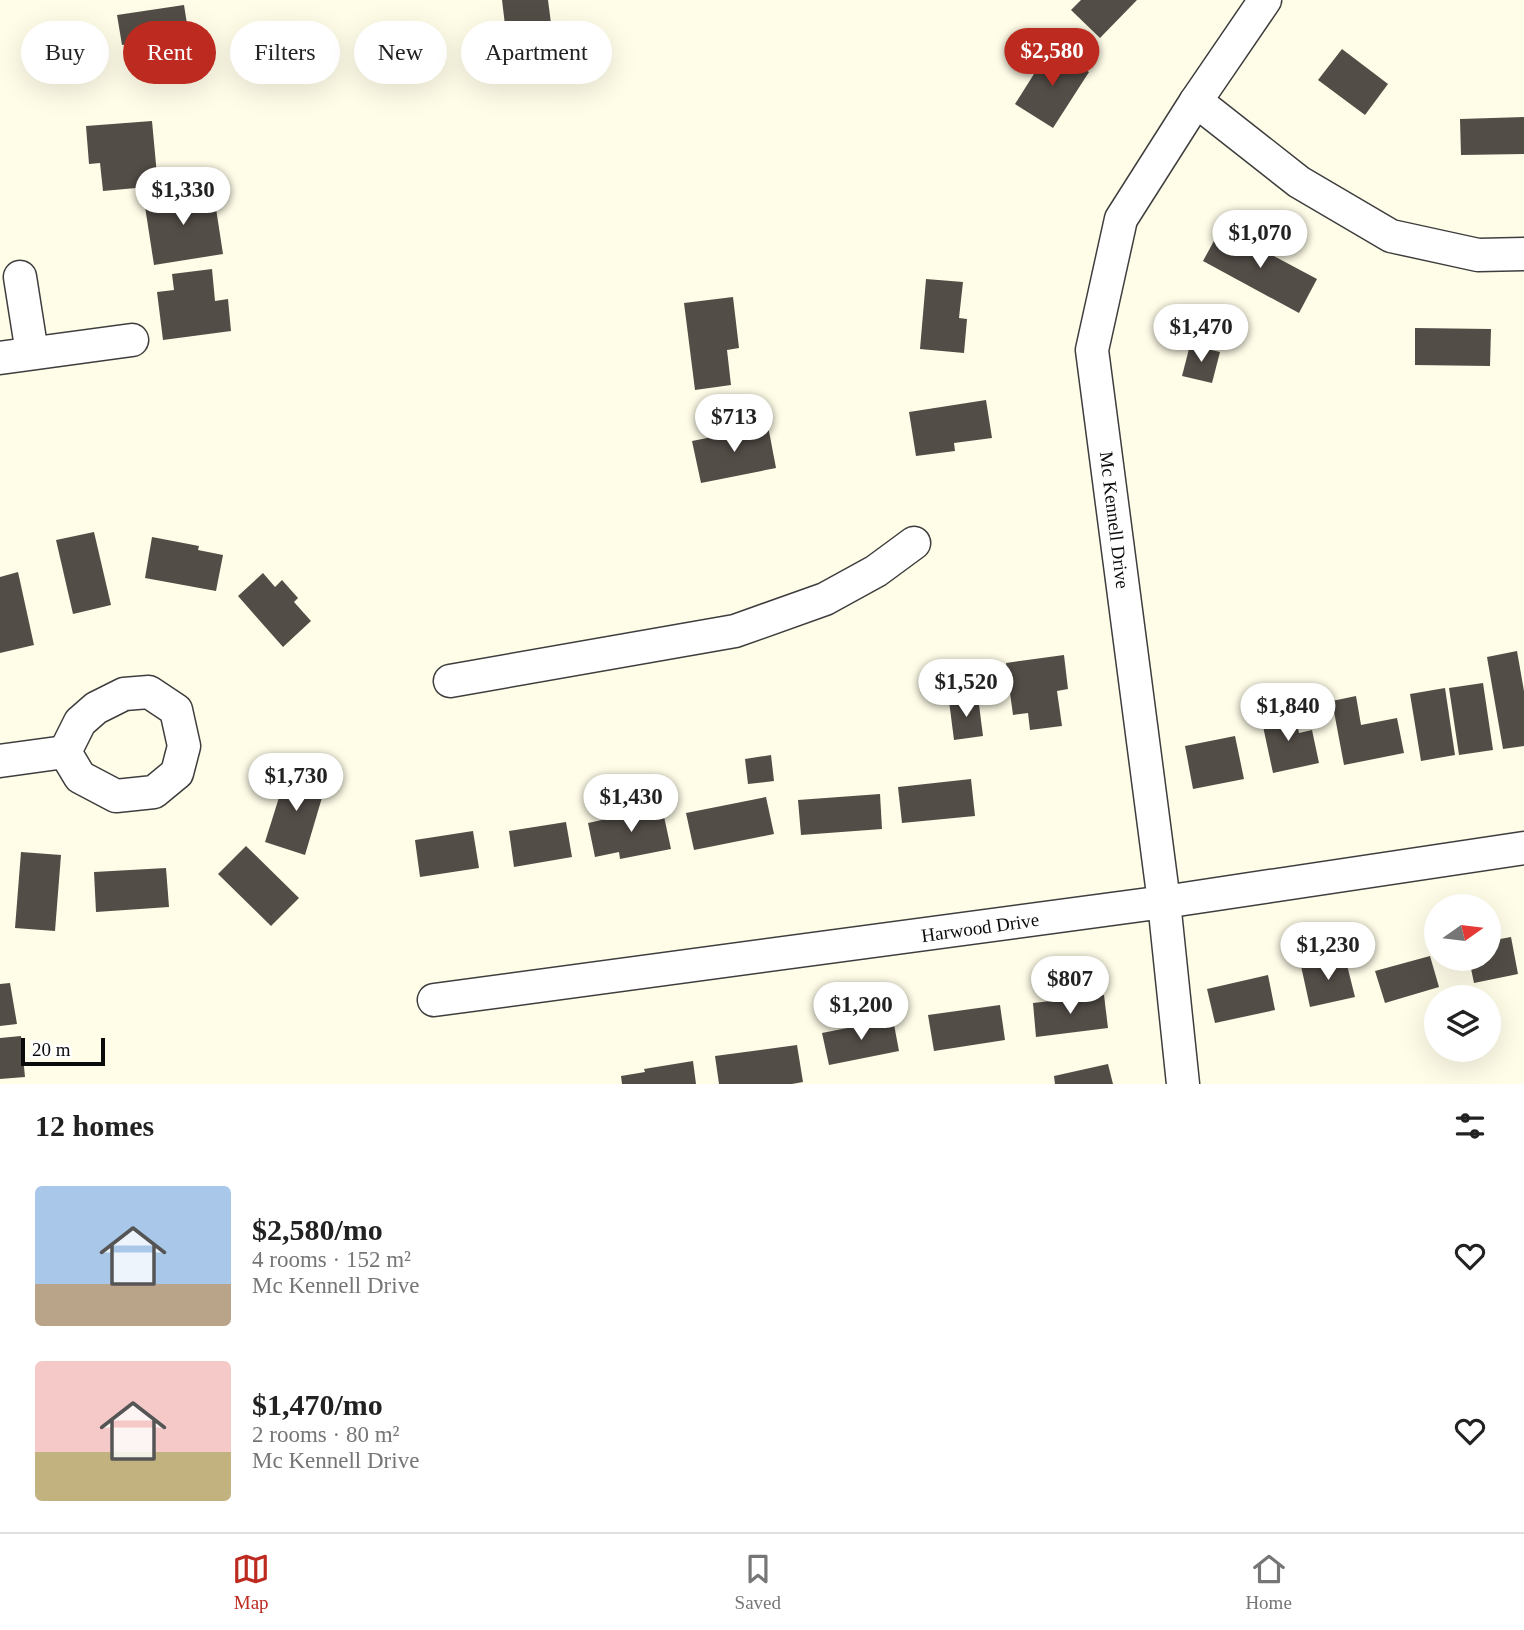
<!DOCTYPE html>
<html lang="en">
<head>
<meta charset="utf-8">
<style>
	:root { --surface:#fff; --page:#f6f6f6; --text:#222; --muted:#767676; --line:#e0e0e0; --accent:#bd2a20 }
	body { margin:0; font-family:"Times New Roman",serif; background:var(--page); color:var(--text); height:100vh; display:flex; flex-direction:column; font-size:26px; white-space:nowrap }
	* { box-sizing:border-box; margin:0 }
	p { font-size:23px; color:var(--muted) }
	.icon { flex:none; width:38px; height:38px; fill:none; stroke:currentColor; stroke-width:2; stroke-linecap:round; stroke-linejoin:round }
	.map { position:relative; height:1084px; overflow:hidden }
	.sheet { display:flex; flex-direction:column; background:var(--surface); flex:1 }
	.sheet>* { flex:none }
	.guide { position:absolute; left:21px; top:21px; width:700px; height:63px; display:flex; gap:14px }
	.needle { width:46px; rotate:76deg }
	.fabs { position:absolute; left:1424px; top:894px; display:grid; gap:14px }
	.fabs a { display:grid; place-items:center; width:77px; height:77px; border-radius:50%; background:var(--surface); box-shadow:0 7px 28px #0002; font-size:35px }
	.scale { position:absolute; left:21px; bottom:18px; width:84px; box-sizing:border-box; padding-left:7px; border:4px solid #0b0b0b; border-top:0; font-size:19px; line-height:24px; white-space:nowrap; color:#0b0b0b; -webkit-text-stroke:5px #fff; paint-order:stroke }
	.price { position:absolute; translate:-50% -60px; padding:0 16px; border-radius:24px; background:#fff; color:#222; font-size:23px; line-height:46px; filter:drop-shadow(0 2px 4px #0008) }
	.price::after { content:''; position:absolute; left:50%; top:42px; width:21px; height:16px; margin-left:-10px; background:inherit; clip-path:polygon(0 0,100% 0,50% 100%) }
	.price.current { background:var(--accent); color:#fff }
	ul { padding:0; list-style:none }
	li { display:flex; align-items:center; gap:21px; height:175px; padding:0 35px }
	li span { display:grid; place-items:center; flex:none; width:196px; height:140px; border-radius:7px; color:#555 }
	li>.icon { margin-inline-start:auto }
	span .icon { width:84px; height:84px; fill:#fffc; stroke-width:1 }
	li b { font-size:30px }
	h2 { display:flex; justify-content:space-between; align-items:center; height:84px; padding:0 35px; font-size:30px }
	.chip { padding:0 24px; border-radius:32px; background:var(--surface); box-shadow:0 7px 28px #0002; font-size:24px; line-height:63px }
	.chip.current { background:var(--accent); color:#fff }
	.tabs { display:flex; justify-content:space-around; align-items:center; height:98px; border-top:2px solid var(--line); background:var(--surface); font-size:19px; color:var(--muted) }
	.tabs a { display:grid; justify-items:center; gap:4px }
	.tabs .current { color:var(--accent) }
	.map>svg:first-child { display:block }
	.building { fill:#534d47 }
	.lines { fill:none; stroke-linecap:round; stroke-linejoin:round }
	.minor-casing { stroke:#3e3e3e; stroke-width:35 }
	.minor { stroke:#fff; stroke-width:32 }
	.labels { text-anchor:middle; stroke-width:7; stroke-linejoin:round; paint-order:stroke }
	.street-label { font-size:19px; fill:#0b0b0b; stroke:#fff }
</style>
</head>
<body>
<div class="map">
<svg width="1524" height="1084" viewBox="0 0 1524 1084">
	<rect width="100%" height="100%" fill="#fffde8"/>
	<g class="building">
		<path d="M502 0H548L557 70 511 75Z"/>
		<path d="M1081 0H1137L1100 38 1071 10Z"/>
		<path d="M184 5 191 49 141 56 139 43 122 45 117 15Z"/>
		<path d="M1051 47 1089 72 1053 128 1015 104Z"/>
		<path d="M1342 49 1388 84 1365 115 1318 80Z"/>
		<path d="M1524 117V154L1461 155 1460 119Z"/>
		<path d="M152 121 158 186 103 191 100 163 89 164 86 126Z"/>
		<path d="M213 189 223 254 154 265 144 200Z"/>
		<path d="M1221 228 1317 279 1299 313 1203 261Z"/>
		<path d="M212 269 215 301 228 299 231 331 163 340 157 292 174 290 172 274Z"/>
		<path d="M926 279 963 282 959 318 967 319 964 353 920 349Z"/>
		<path d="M733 297 739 348 727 350 731 385 695 390 684 303Z"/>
		<path d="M1415 328 1491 329 1490 366 1415 365Z"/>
		<path d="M1190 345 1220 352 1212 383 1182 376Z"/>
		<path d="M986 400 992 438 954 443 955 451 916 456 909 412Z"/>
		<path d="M768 426 776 468 701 483 692 441Z"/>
		<path d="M94 532 111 605 73 614 56 540Z"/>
		<path d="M152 537 199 546 198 550 223 555 216 591 145 578Z"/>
		<path d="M18 572 34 645 0 653V577Z"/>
		<path d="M263 573 275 587 282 580 298 598 294 602 311 621 283 647 238 596Z"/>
		<path d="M1517 651 1524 691V746L1503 749 1487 657Z"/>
		<path d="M1064 655 1068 689 1057 691 1062 726 1030 730 1028 713 1013 715 1006 663Z"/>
		<path d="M1483 683 1493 750 1459 755 1449 688Z"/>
		<path d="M1445 688 1455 755 1421 761 1410 694Z"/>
		<path d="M1356 696 1361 725 1397 718 1404 753 1344 765 1332 701Z"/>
		<path d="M978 697 983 736 954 740 949 701Z"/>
		<path d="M1294 710 1299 733 1312 730 1319 763 1273 773 1261 717Z"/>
		<path d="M1235 736 1244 779 1193 789 1185 746Z"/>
		<path d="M771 755 774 781 748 784 745 759Z"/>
		<path d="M287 772 326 784 305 855 265 842Z"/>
		<path d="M971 779 975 816 902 823 898 787Z"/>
		<path d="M880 794 882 829 801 835 798 800Z"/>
		<path d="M766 797 774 834 694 850 686 813Z"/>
		<path d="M662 807 671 849 620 859 619 852 595 857 588 823Z"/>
		<path d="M566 822 572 857 514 867 509 831Z"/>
		<path d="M473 831 479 868 420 877 415 840Z"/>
		<path d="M246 846 299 898 271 926 218 874Z"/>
		<path d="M21 852 61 855 55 931 15 928Z"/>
		<path d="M166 868 169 907 96 912 94 872Z"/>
		<path d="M1511 937 1518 974 1474 983 1469 959H1489V941Z"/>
		<path d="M1430 956 1439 987 1385 1003 1375 971Z"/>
		<path d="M1345 957 1355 997 1310 1007 1301 966Z"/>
		<path d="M1268 975 1275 1010 1215 1023 1207 989Z"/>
		<path d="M10 983 17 1024 0 1026V984Z"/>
		<path d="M1104 995 1108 1028 1036 1037 1033 1003Z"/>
		<path d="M1000 1005 1005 1040 934 1051 928 1015Z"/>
		<path d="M893 1019 899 1051 829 1065 822 1033Z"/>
		<path d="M21 1036 25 1077 0 1079V1038Z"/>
		<path d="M797 1045 803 1082 792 1084H719L715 1056Z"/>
		<path d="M693 1061 696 1084H622L621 1076 645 1072 644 1069Z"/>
		<path d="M1108 1064 1113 1084H1055L1054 1076Z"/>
	</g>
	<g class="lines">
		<g class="minor-casing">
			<g id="minor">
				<path d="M1196 101 1299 182 1391 236 1478 255 1524 254"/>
				<path d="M20 277 32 353"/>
				<path d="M0 358 132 340"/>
				<path d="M450 681 735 631 825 599 876 571 914 543"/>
				<path d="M149 692 176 710 184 746 177 773 154 792 116 796 80 777 65 752 80 722 96 708 124 694Z"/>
				<path d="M0 761 65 752"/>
				<path d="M434 1000 1164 902 1524 848"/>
				<path d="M1183 1084 1164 902 1092 350 1121 219 1196 101 1265 0"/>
			</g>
		</g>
		<use href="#minor" class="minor"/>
	</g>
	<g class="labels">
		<g class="street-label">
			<text transform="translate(1115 520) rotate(83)" y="7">Mc Kennell Drive</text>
			<text transform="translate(980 927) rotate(-8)" y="7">Harwood Drive</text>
		</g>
	</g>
</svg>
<div class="fabs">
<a><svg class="needle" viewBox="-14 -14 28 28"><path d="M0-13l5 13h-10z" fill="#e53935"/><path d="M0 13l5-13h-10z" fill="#767676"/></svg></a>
<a><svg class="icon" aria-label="layers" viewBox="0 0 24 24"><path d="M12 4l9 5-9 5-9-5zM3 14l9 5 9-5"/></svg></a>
</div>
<div class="scale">20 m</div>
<b class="price current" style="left:1052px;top:88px">$2,580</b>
<b class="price" style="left:183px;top:227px">$1,330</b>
<b class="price" style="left:1260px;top:270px">$1,070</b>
<b class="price" style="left:1201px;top:364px">$1,470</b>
<b class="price" style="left:734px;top:454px">$713</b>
<b class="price" style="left:966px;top:719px">$1,520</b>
<b class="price" style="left:1288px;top:743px">$1,840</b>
<b class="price" style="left:296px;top:813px">$1,730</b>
<b class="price" style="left:631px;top:834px">$1,430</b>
<b class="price" style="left:1328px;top:982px">$1,230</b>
<b class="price" style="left:1070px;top:1016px">$807</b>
<b class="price" style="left:861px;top:1042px">$1,200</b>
<div class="guide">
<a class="chip">Buy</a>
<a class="chip current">Rent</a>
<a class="chip">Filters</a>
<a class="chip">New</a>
<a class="chip">Apartment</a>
</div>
</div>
<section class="sheet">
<h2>12 homes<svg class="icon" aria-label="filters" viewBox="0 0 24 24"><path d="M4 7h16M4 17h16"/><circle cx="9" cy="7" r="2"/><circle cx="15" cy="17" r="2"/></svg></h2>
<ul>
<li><span style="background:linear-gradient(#a9c7e8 70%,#b9a48a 0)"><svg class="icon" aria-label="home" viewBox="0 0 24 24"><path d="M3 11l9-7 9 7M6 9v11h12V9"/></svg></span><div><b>$2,580/mo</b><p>4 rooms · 152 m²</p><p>Mc Kennell Drive</p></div><svg class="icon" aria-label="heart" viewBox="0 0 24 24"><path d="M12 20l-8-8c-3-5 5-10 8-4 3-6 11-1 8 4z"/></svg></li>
<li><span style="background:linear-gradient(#f6c9c9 65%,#c2b280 0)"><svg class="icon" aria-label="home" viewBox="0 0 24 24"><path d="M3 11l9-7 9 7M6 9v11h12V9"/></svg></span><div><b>$1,470/mo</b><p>2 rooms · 80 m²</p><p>Mc Kennell Drive</p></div><svg class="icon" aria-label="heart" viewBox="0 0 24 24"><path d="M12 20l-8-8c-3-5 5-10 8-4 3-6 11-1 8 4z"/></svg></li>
</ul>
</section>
<nav class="tabs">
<a class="current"><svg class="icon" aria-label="map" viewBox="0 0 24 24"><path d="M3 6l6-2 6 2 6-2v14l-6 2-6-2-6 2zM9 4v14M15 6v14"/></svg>Map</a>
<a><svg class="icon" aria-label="saved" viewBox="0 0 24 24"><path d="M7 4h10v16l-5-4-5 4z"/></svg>Saved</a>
<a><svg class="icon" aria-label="home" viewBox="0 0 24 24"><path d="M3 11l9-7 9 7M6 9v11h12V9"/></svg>Home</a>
</nav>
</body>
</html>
